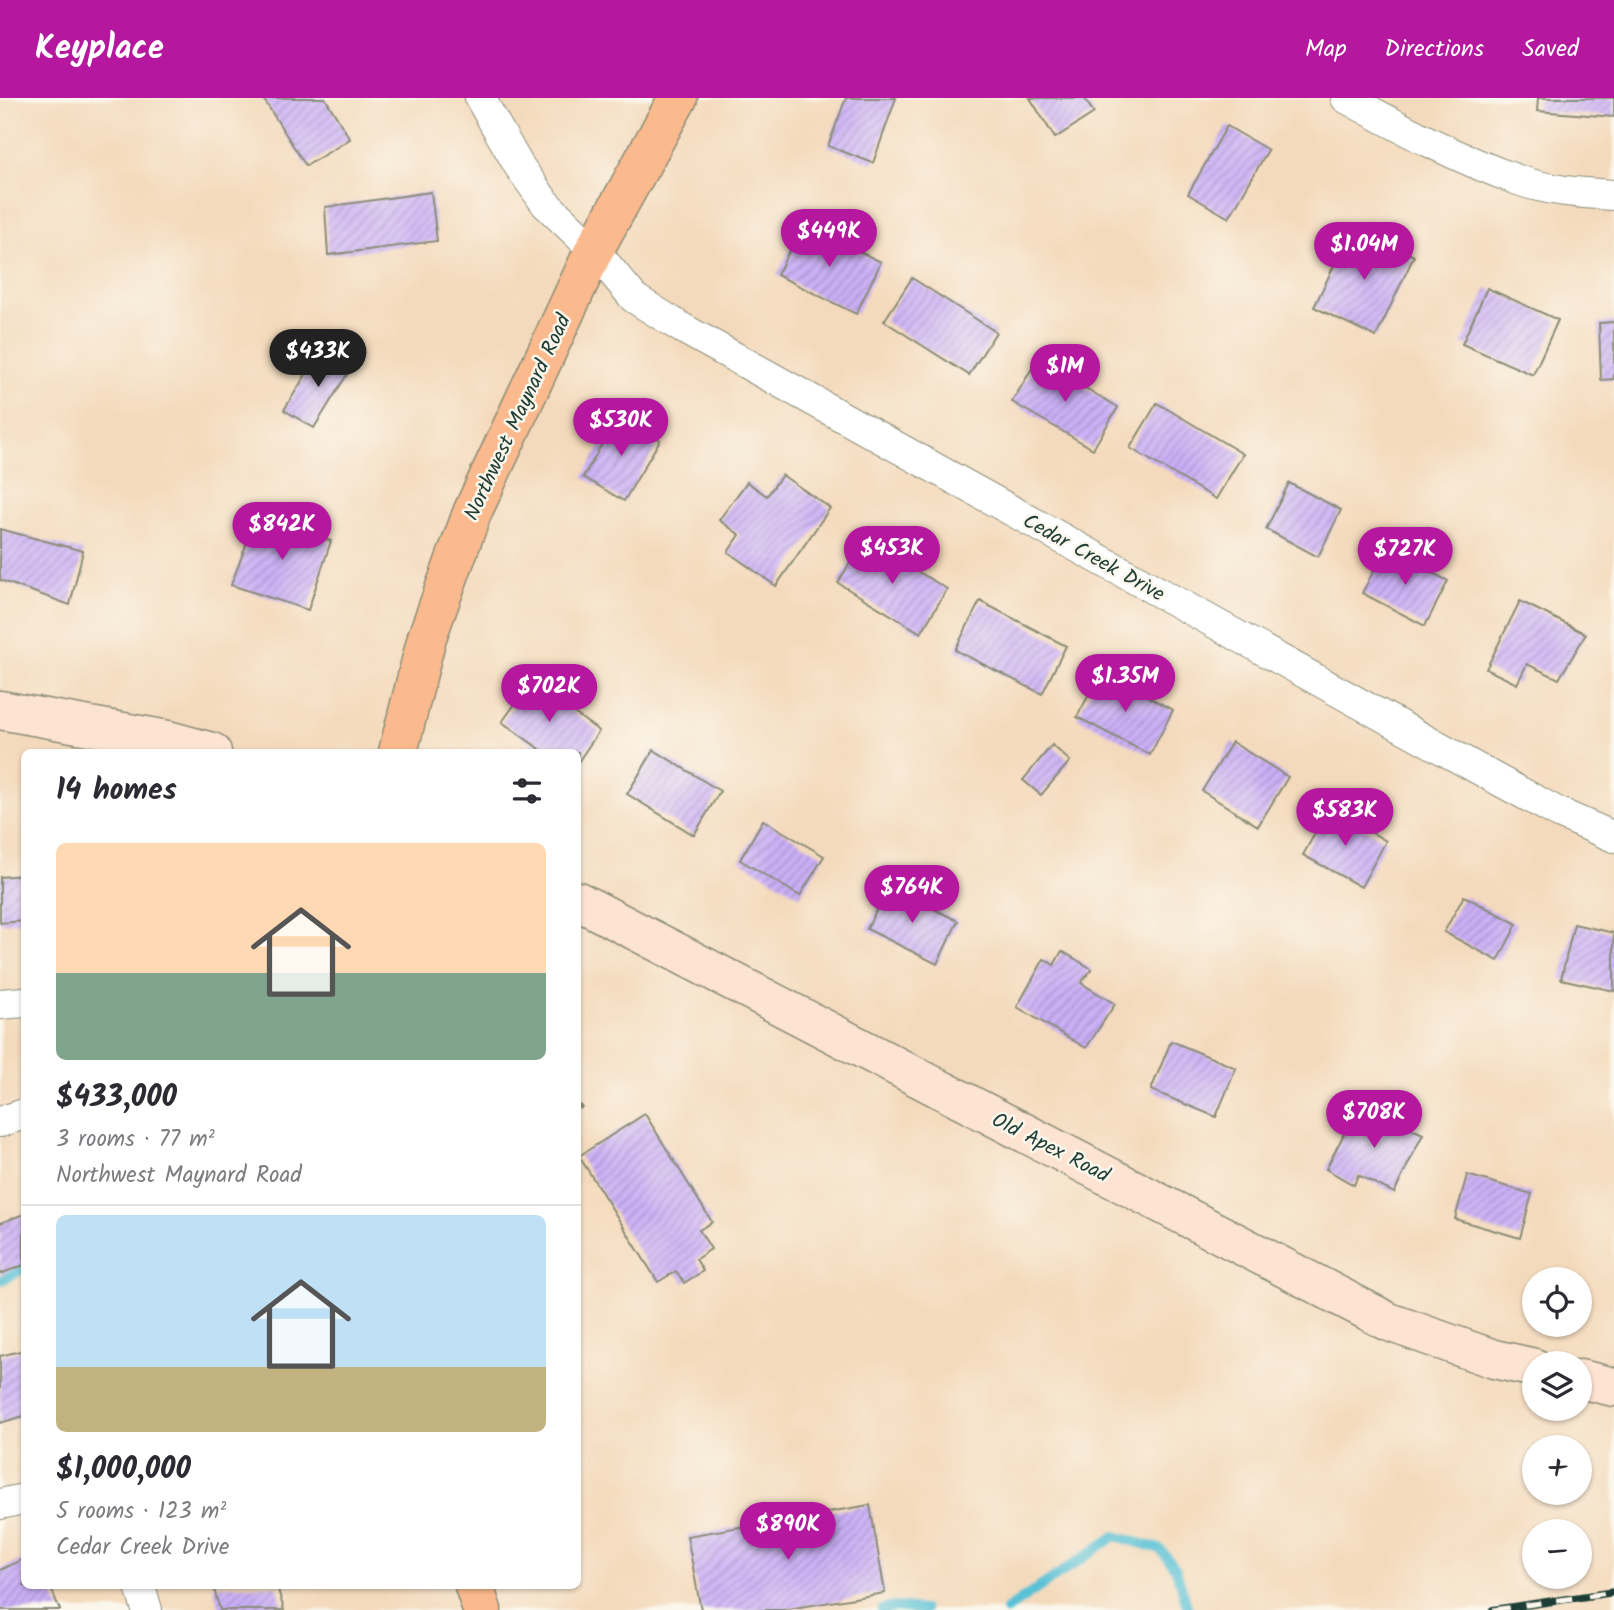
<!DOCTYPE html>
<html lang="en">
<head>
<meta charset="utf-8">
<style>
	:root { --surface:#fff; --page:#f2f2f3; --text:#2b2b33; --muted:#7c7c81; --line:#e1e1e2; --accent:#b5179e }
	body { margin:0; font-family:Kalam,sans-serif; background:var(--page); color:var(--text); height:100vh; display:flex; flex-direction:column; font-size:26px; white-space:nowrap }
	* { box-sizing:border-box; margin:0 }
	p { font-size:23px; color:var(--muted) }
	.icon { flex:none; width:38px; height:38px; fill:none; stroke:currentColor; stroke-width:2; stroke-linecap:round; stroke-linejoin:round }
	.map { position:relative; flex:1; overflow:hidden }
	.sheet { position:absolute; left:21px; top:651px; width:560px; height:840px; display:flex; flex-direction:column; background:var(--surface); border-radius:10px; box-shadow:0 2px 5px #0004 }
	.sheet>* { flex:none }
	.tools { position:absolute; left:1522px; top:1169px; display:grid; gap:14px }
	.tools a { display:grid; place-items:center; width:70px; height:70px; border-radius:50%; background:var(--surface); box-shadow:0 2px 5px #0004; font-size:35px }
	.price { position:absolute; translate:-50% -60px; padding:0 16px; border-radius:24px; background:var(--accent); color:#fff; font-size:23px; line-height:46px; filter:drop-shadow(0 2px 4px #0008) }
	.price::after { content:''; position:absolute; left:50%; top:42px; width:21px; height:16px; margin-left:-10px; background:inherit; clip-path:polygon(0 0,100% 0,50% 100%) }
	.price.on { background:#222; color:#fff }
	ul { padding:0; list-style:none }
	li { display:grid; align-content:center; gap:14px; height:371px; padding:0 35px }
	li+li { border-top:2px solid var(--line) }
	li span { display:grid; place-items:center; height:217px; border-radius:10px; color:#555 }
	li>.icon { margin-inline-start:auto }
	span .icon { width:126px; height:126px; fill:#fffc; stroke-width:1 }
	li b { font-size:30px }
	h2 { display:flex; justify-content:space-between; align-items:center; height:84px; padding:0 35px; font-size:30px }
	header { display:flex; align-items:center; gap:42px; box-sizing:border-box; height:98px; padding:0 35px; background:var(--accent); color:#fff }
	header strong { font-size:33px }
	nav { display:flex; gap:38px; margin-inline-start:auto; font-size:24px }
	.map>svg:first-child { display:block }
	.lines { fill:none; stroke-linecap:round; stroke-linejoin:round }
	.stream { stroke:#58c1d5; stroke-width:10 }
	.building { fill:url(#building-hatch) }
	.minor-casing { stroke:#8a8c78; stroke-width:32 }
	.secondary-casing { stroke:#8a8c78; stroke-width:41 }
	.primary-casing { stroke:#8a8c78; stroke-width:41 }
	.path { stroke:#8a8c78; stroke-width:4.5; stroke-dasharray:5 5; stroke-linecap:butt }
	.minor { stroke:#fff; stroke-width:30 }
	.secondary { stroke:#fde3d1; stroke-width:38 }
	.primary { stroke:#fbba8d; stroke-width:38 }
	.rail-casing { stroke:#1f3d34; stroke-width:8 }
	.rail { stroke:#fbf7ec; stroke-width:5; stroke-dasharray:16; stroke-linecap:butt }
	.labels { text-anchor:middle; stroke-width:5; stroke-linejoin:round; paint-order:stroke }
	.street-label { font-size:21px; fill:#1f3d34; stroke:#fbf7ec }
</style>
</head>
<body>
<header>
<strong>Keyplace</strong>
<nav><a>Map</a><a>Directions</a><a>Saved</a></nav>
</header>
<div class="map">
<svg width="1614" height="1512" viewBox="0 0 1614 1512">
	<defs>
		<pattern id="building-hatch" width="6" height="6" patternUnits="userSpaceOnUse" patternTransform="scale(1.75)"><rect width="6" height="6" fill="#cbb0f7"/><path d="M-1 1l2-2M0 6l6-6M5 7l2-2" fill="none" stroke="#a490c9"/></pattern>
	</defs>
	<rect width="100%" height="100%" fill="#fbf7ec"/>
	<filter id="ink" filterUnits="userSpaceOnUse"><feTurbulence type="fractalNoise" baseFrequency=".0143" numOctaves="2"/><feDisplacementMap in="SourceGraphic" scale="14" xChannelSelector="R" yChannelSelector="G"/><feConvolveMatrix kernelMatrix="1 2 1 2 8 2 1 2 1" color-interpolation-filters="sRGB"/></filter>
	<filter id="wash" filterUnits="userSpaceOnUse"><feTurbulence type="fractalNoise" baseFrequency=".00686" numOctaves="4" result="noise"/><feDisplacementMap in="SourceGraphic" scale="28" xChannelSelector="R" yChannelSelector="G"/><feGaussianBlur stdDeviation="1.57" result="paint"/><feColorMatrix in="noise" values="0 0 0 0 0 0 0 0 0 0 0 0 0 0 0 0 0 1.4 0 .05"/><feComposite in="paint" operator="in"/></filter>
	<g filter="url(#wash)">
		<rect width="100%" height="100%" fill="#f4dabc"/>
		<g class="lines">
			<g class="stream">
				<path d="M0 1183 24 1171"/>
				<path d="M882 1512 893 1509 924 1512"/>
				<path d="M1006 1512 1115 1438 1160 1451 1176 1471 1188 1512"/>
			</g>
		</g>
		<g id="blocks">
			<g class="building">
				<path d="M266 0H325L350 41 306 68 264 2Z"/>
				<path d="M846 0H896L873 65 828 48Z"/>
				<path d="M1030 0H1084L1094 15 1055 40Z"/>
				<path d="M1538 0H1614V19L1537 13Z"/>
				<path d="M1227 28 1268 52 1229 120 1188 96Z"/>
				<path d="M431 94 437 143 328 157 325 109Z"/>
				<path d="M803 126 881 164 856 216 777 177Z"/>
				<path d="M1353 128 1414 158 1376 239 1314 209Z"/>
				<path d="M912 180 996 234 969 277 884 223Z"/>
				<path d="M1487 190 1558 222 1533 277 1462 246Z"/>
				<path d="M1614 224V281L1601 282 1599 225Z"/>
				<path d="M321 252 351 270 314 330 284 312Z"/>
				<path d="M1037 262 1118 309 1093 351 1012 304Z"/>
				<path d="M1157 305 1243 356 1216 401 1130 350Z"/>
				<path d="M619 317 660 342 624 403 583 379Z"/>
				<path d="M782 377 830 410 776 488 728 454 740 437 719 422 747 384 767 398Z"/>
				<path d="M1289 385 1341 412 1318 459 1266 431Z"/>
				<path d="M258 415 331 443 308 512 231 487Z"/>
				<path d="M0 431 83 453 70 507 0 482Z"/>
				<path d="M864 441 947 491 921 535 838 485Z"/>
				<path d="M1386 450 1448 483 1425 528 1362 495Z"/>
				<path d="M980 503 1066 548 1042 596 955 552Z"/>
				<path d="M1520 503 1586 536 1559 581 1527 566 1517 586 1486 571Z"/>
				<path d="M1101 574 1173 612 1150 657 1077 619Z"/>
				<path d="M531 584 599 633 578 664V654H544L502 624Z"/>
				<path d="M1232 644 1288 679 1258 728 1202 693Z"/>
				<path d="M1052 647 1070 663 1041 697 1023 682Z"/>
				<path d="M654 652 720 693 694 737 627 696Z"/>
				<path d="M1329 710 1386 743 1361 789 1303 757Z"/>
				<path d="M763 722 824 758 800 798 740 762Z"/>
				<path d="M24 777V823L0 825V779Z"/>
				<path d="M888 788 958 823 937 866 867 831Z"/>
				<path d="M1464 798 1517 826 1498 863 1444 834Z"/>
				<path d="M1574 826 1614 835V893L1561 881Z"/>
				<path d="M1062 853 1092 871 1081 885 1115 906 1086 950 1017 909 1044 861 1054 867Z"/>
				<path d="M1171 943 1236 970 1216 1019 1151 992Z"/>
				<path d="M1359 1006 1423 1036 1394 1095 1358 1077 1354 1087 1326 1071Z"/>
				<path d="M645 1016 712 1124 699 1132 711 1151 696 1161 703 1173 684 1185 676 1173 658 1184 579 1058Z"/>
				<path d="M1467 1077 1532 1096 1520 1140 1455 1121Z"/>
				<path d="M24 1116V1167L0 1176V1125Z"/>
				<path d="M24 1252V1318L0 1325V1258Z"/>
				<path d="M870 1407 885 1495 782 1512H701L687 1438Z"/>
				<path d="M24 1461V1488H50L60 1512H0V1472Z"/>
				<path d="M213 1488H277L284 1512H220Z"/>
			</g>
		</g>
	</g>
	<g filter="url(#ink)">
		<use href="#blocks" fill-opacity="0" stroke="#8a8c78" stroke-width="2"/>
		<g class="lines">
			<g class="minor-casing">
				<g id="minor">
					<path d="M480 0 519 68 546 106 594 152 634 200 682 230 1498 682 1559 715 1614 739"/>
					<path d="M1346 0C1401 30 1458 61 1518 82 1548 93 1582 95 1614 97"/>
					<path d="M0 906 24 904"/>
					<path d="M0 1024 24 1016"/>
					<path d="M0 1406 24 1401"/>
					<path d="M140 1488 147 1512"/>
				</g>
			</g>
			<g class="secondary-casing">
				<g id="secondary">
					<path d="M0 612 168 642 212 654"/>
					<path d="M578 803 1389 1224 1494 1261 1535 1270"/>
					<path d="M1580 1281 1614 1289"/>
				</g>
			</g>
			<g class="primary-casing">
				<g id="primary">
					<path d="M398 654 427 539 472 415 594 152 678 0"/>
					<path d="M474 1488 482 1512"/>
				</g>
			</g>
			<path class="path" d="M578 1007 583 1011"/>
			<use href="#minor" class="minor"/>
			<use href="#secondary" class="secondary"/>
			<use href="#primary" class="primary"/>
			<g class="rail-casing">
				<path id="rail" d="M1493 1512 1614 1494"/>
			</g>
			<use href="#rail" class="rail"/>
		</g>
	</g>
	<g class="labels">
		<g class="street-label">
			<text transform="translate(517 319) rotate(-65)" y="7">Northwest Maynard Road</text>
			<text transform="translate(1094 459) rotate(29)" y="7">Cedar Creek Drive</text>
			<text transform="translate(1051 1049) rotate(27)" y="7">Old Apex Road</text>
		</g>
	</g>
</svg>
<div class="tools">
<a><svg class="icon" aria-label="locate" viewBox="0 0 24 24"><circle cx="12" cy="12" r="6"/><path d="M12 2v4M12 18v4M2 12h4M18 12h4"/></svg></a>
<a><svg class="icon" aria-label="layers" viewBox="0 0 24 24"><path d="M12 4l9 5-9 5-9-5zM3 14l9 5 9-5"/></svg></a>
<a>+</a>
<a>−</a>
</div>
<b class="price" style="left:829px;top:171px">$449K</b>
<b class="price" style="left:1364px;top:184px">$1.04M</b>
<b class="price on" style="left:318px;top:291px">$433K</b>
<b class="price" style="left:1065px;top:306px">$1M</b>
<b class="price" style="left:621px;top:360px">$530K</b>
<b class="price" style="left:282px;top:464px">$842K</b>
<b class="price" style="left:892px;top:488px">$453K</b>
<b class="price" style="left:1405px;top:489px">$727K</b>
<b class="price" style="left:1125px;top:616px">$1.35M</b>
<b class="price" style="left:549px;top:626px">$702K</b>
<b class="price" style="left:1345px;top:750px">$583K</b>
<b class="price" style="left:912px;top:827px">$764K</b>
<b class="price" style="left:1374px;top:1052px">$708K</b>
<b class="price" style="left:788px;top:1464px">$890K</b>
<section class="sheet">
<h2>14 homes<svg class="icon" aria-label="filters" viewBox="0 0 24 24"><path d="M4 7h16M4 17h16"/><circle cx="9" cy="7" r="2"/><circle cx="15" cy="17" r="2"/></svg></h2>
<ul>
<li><span style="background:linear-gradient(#ffd9b3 60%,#7fa58c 0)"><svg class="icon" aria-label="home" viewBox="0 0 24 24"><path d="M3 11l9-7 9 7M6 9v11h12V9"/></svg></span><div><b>$433,000</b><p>3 rooms · 77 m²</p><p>Northwest Maynard Road</p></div></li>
<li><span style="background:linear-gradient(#bfe0f5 70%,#c2b280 0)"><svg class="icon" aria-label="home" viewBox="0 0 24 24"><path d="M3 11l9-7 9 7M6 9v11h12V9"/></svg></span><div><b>$1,000,000</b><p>5 rooms · 123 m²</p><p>Cedar Creek Drive</p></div></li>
</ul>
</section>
</div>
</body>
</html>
